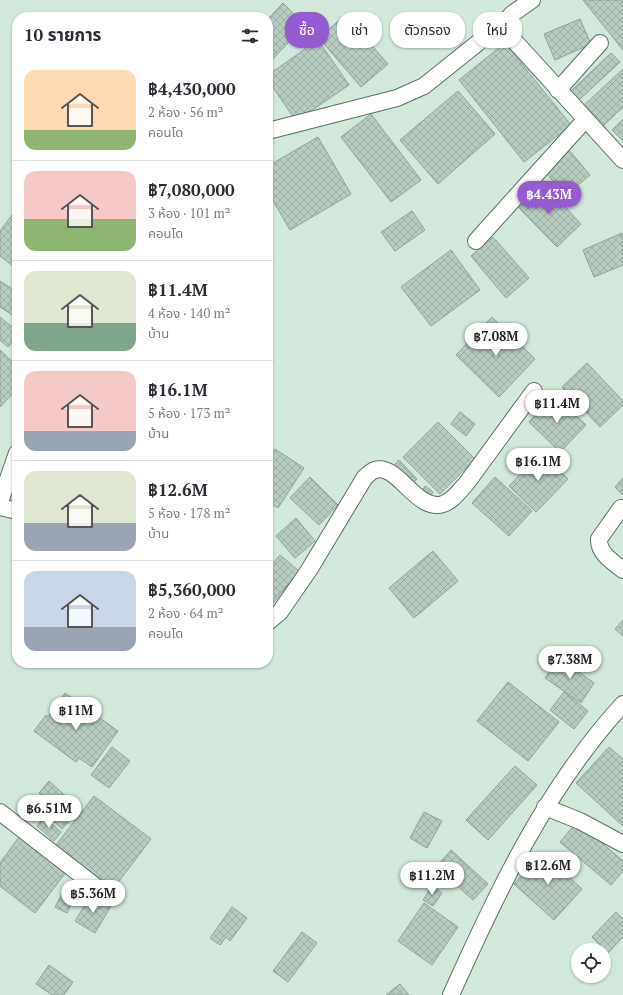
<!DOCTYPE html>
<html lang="th">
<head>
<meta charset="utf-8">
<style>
	:root { --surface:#fff; --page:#f7f7f7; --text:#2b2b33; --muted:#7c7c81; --line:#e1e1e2; --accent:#965ad1 }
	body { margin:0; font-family:"PT Serif","Noto Sans Thai",serif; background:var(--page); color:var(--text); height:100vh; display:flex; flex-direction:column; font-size:15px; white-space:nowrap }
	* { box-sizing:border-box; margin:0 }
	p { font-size:13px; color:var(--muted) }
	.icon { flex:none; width:22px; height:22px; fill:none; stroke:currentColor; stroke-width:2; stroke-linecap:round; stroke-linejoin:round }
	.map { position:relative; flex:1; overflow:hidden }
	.panel { position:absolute; left:12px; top:12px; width:261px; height:656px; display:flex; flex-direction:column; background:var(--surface); border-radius:16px; box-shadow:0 1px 3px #0004 }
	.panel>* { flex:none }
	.guide { position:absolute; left:285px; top:12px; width:278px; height:36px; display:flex; gap:8px }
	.buttons { position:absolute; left:571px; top:943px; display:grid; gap:8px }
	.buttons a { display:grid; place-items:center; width:40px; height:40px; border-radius:50%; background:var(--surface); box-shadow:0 1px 3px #0004; font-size:20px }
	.price { position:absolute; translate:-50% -34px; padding:0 9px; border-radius:14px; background:#fff; color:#222; font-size:13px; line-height:26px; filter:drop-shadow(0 1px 2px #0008) }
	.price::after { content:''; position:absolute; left:50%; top:24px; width:12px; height:9px; margin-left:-6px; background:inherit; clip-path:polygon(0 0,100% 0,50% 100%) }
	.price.current { background:var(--accent); color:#fff }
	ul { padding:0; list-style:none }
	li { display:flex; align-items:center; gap:12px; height:100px; padding:0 12px }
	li+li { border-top:1px solid var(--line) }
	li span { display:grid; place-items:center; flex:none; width:112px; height:80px; border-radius:12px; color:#555 }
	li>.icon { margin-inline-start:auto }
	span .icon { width:48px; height:48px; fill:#fffc; stroke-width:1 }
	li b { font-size:17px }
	h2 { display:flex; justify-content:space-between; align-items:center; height:48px; padding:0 12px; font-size:17px }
	.tag { padding:0 14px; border-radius:16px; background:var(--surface); box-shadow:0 1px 3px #0004; font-size:14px; line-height:36px }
	.tag.current { background:var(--accent); color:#fff }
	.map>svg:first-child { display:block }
	.building { fill:url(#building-cross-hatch); stroke:#8ea296 }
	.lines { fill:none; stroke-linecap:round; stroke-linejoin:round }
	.minor-casing { stroke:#5c6f64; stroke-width:18 }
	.minor { stroke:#fff; stroke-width:16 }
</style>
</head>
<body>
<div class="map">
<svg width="623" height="995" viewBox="0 0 623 995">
	<defs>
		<pattern id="building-cross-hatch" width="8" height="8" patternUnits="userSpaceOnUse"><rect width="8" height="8" fill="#b8cdc0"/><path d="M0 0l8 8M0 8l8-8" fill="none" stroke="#9eb0a5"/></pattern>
	</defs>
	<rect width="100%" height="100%" fill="#d2e8db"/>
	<g class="building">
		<path d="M583 0H623V50Z"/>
		<path d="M283 3 305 25 268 64V19Z"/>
		<path d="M345 15 388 64 361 87 319 38Z"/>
		<path d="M580 19 591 44 555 60 544 34Z"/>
		<path d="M318 40 349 85 296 121 268 80V75Z"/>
		<path d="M505 43 571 125 524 162 459 80Z"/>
		<path d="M611 53 620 62 579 100 571 91Z"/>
		<path d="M623 69V107L600 129 581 108Z"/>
		<path d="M458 91 495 134 438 184 400 140Z"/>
		<path d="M371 114 421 180 391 202 341 137Z"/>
		<path d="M623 119V141L612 130Z"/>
		<path d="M318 137 351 194 290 230 268 192V166Z"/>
		<path d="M569 150 590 175 565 196 544 170Z"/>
		<path d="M542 183 581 224 557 247 517 206Z"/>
		<path d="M412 211 425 230 395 251 381 232Z"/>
		<path d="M12 215 17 219V269L0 256V231Z"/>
		<path d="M622 233 623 265 594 277 583 250Z"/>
		<path d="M493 237 529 278 506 298 471 256Z"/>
		<path d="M451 250 480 290 431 326 401 287Z"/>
		<path d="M0 281 17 292V318L0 307Z"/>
		<path d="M0 317 17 331V337L8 347 0 340Z"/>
		<path d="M492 317 535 359 499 397 456 355Z"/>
		<path d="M0 350 17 366V389L0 407Z"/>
		<path d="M587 363 623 401V405L600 427 562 387Z"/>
		<path d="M554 395 586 425 560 452 529 422Z"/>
		<path d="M460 412 475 424 466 436 451 424Z"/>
		<path d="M438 422 475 459 440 494 403 457Z"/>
		<path d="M275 449 304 468 278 508 268 502V460Z"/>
		<path d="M541 453 568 479 536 512 509 486Z"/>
		<path d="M399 460 417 479 412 483 395 464Z"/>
		<path d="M310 477 338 505 319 525 290 498Z"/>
		<path d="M495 477 532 511 509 536 472 503Z"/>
		<path d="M623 478V495L615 487Z"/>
		<path d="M425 486 433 492 430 497 422 491Z"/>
		<path d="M296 518 315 541 295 558 276 536Z"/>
		<path d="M433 551 458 581 414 618 389 588Z"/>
		<path d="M280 555 299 571 270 607 268 606V569Z"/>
		<path d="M623 620V636L615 629Z"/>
		<path d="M559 658 594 683 581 703 545 678Z"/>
		<path d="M508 682 559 722 528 761 477 721Z"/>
		<path d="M564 692 588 711 574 729 550 710Z"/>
		<path d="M65 693 118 731 92 767 79 758 76 762 34 731 46 715 48 717Z"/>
		<path d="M112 747 130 761 109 788 91 775Z"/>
		<path d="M609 747 623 759V826L576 783Z"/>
		<path d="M515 766 537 785 488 840 466 820Z"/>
		<path d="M49 781 80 809 62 829 41 809 48 801 39 793Z"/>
		<path d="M94 796 151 839 113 889 56 845Z"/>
		<path d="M424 812 442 821 427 848 410 838Z"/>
		<path d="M44 817 61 832 54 841 37 826Z"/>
		<path d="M577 822 623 861V871L611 885 560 842Z"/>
		<path d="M19 837 66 872 35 913 0 886V863Z"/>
		<path d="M451 850 488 884 473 900 436 867Z"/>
		<path d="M542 852 582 889 554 920 514 884Z"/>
		<path d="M432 886 442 893 433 906 423 900Z"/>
		<path d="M62 894 73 900 67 913 55 907Z"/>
		<path d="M92 894 111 906 95 933 75 921Z"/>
		<path d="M424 903 458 927 432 965 398 941Z"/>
		<path d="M232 907 247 918 230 941 226 937 220 945 210 938Z"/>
		<path d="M616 912 623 919V937L608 953 592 937Z"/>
		<path d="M302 932 317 943 288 982 273 971Z"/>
		<path d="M49 965 73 982 64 995H52L36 984Z"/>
		<path d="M400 984 409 995H386Z"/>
	</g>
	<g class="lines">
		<g class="minor-casing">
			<g id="minor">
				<path d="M498 30 512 14 532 0"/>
				<path d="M558 90 600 43"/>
				<path d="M268 131 397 98 424 86 489 34 498 30 508 34 623 160"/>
				<path d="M476 241 585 120"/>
				<path d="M0 502 17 453"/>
				<path d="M0 507 17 511"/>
				<path d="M621 508 599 539C598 553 613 562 623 570"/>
				<path d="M268 622 280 612 309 570 365 477C368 475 371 471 375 470 397 462 417 513 443 504 453 501 459 491 466 484L534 391"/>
				<path d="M545 807 580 821 623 844"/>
				<path d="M0 812 108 896"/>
				<path d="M451 995C497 892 546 788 623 704"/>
			</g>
		</g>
		<use href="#minor" class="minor"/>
	</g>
</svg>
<div class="buttons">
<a><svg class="icon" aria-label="locate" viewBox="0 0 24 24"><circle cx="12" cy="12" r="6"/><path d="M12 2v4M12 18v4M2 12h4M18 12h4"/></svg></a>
</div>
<b class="price current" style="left:549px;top:215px">฿4.43M</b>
<b class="price" style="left:496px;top:357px">฿7.08M</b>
<b class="price" style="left:557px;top:424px">฿11.4M</b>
<b class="price" style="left:538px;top:482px">฿16.1M</b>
<b class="price" style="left:570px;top:680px">฿7.38M</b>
<b class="price" style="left:76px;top:731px">฿11M</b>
<b class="price" style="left:49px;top:829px">฿6.51M</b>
<b class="price" style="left:548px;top:886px">฿12.6M</b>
<b class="price" style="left:432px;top:896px">฿11.2M</b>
<b class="price" style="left:93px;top:914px">฿5.36M</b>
<div class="guide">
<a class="tag current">ซื้อ</a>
<a class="tag">เช่า</a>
<a class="tag">ตัวกรอง</a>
<a class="tag">ใหม่</a>
</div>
<section class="panel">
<h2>10 รายการ<svg class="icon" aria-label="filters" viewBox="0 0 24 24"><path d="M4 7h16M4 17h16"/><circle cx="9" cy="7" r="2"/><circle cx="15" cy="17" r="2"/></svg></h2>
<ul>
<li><span style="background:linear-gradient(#ffd9b3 75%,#8fb573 0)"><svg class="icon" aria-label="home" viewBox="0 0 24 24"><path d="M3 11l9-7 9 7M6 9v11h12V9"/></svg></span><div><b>฿4,430,000</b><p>2 ห้อง · 56 m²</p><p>คอนโด</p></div></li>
<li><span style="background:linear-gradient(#f6c9c9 60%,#8fb573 0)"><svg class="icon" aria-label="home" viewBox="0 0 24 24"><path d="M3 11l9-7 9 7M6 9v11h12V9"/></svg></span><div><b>฿7,080,000</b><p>3 ห้อง · 101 m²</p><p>คอนโด</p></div></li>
<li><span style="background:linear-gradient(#dfe7d0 65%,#7fa58c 0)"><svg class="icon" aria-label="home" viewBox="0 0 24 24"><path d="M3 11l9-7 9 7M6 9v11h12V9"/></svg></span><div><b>฿11.4M</b><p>4 ห้อง · 140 m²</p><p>บ้าน</p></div></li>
<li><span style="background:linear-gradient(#f6c9c9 75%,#9aa5b1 0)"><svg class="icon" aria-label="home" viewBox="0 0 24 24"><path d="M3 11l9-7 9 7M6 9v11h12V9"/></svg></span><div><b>฿16.1M</b><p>5 ห้อง · 173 m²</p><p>บ้าน</p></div></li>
<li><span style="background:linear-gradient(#dfe7d0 65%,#9aa5b1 0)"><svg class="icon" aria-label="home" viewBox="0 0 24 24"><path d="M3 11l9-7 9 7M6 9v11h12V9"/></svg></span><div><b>฿12.6M</b><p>5 ห้อง · 178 m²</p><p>บ้าน</p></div></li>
<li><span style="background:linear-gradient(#c9d6e8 70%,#9aa5b1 0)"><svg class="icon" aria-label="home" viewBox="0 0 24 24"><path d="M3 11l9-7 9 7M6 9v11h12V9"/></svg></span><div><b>฿5,360,000</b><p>2 ห้อง · 64 m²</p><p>คอนโด</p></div></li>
</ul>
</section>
</div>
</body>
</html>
